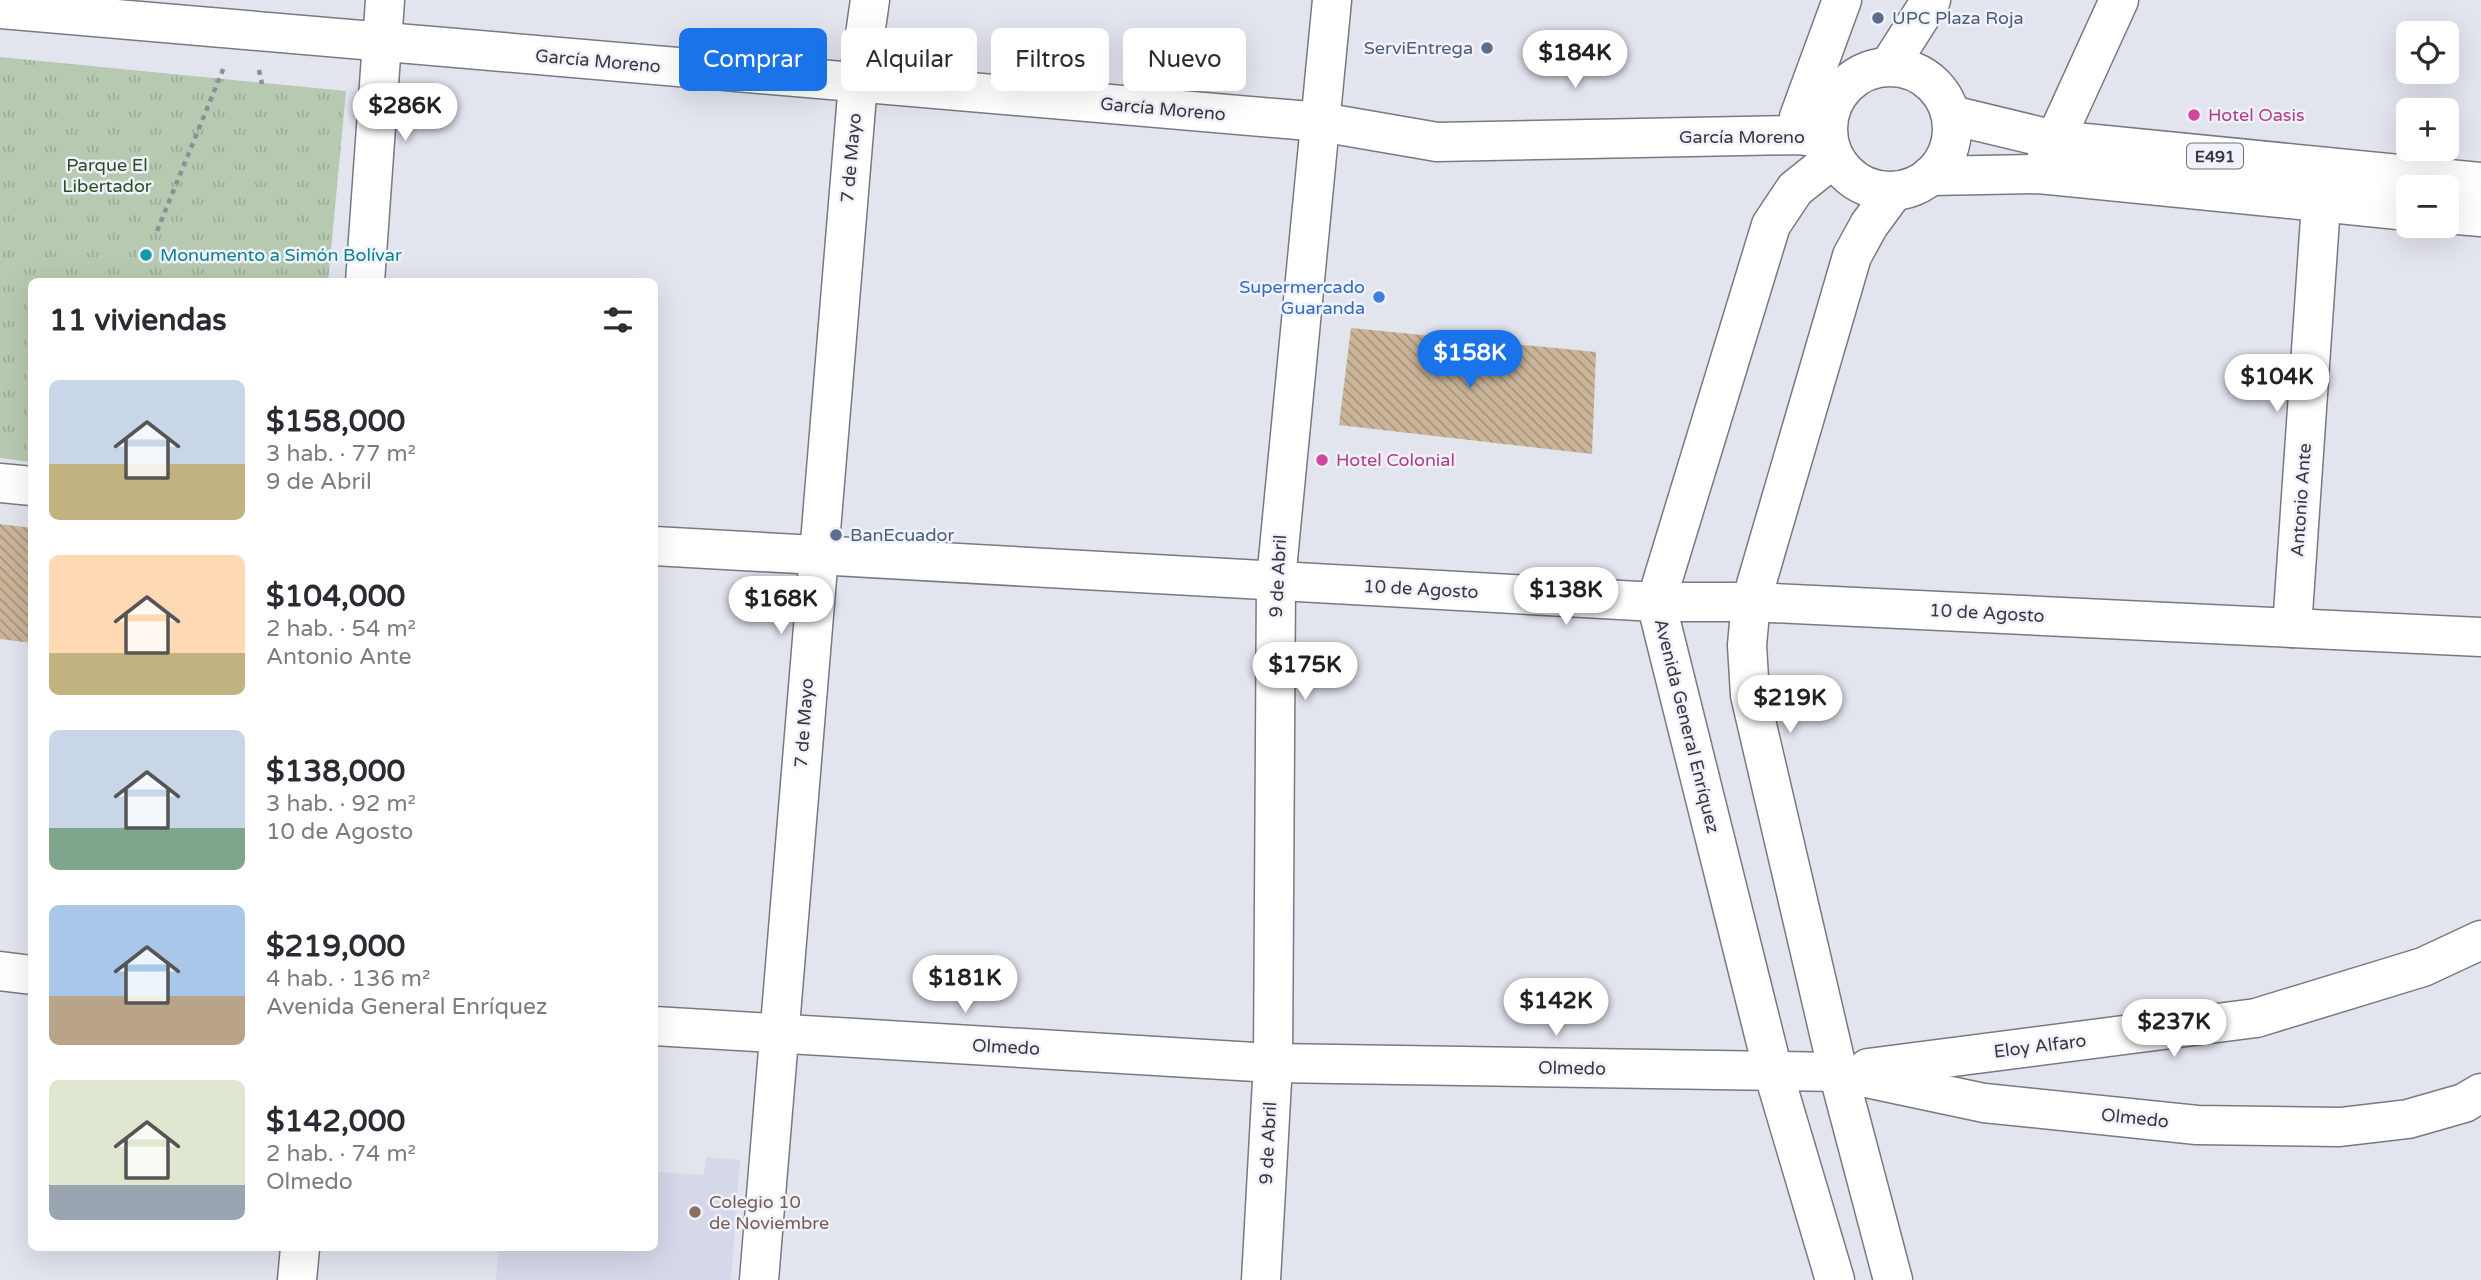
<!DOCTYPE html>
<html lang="es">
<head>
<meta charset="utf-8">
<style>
	:root { --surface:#fff; --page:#f7f7f7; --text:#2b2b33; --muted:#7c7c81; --accent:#1a73e8 }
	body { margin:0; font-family:"Varela Round",sans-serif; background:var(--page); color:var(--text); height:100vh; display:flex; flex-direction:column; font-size:26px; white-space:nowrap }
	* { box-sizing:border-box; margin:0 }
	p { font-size:23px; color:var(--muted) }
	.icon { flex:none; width:38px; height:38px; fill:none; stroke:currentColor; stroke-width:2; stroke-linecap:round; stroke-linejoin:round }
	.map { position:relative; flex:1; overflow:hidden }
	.side { position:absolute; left:28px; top:278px; width:630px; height:973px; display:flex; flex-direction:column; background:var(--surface); border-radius:10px; box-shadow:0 7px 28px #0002 }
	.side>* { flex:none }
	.top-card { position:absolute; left:679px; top:28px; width:665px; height:63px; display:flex; gap:14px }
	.controls { position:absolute; left:2396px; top:21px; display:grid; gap:14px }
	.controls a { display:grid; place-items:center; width:63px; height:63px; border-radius:10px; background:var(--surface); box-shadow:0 7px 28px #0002; font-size:35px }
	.price { position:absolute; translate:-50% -60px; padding:0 16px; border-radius:24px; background:#fff; color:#222; font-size:23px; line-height:46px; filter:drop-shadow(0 2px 4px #0008) }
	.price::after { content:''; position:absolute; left:50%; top:42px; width:21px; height:16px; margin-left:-10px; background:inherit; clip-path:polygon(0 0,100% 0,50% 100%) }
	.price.current { background:var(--accent); color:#fff }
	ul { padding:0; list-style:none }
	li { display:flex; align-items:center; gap:21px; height:175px; padding:0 21px }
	li span { display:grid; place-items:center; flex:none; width:196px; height:140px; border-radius:10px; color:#555 }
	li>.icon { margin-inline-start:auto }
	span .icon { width:84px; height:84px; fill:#fffc; stroke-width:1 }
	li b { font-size:30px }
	h2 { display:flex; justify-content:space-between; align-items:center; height:84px; padding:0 21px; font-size:30px }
	.tag { padding:0 24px; border-radius:10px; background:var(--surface); box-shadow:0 7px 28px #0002; font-size:24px; line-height:63px }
	.tag.current { background:var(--accent); color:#fff }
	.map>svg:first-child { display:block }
	.built { fill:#d5d8e9 }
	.park { fill:url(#park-tufts) }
	.building { fill:url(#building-back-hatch) }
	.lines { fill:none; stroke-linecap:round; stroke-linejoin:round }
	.minor-casing { stroke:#787982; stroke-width:41 }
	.highway-casing { stroke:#787982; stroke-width:41 }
	.path { stroke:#8e8f96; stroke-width:4.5; stroke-dasharray:5 5; stroke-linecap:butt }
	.minor { stroke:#fff; stroke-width:38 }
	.highway { stroke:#fff; stroke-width:38 }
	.service-dot { fill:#5c6f8a; stroke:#eff1fb; stroke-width:2.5 }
	.hotel-dot { fill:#d1479c; stroke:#eff1fb; stroke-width:2.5 }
	.culture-dot { fill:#0f9aa8; stroke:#eff1fb; stroke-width:2.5 }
	.shop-dot { fill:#3f7fe0; stroke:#eff1fb; stroke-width:2.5 }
	.education-dot { fill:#8d6e63; stroke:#eff1fb; stroke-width:2.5 }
	.labels { text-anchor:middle; stroke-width:5; stroke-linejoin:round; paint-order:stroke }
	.shield { fill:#eff1fb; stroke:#707076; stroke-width:2 }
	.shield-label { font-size:16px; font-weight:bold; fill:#39393d }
	.service-label { font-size:18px; fill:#4e5e75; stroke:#eff1fb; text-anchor:start }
	.street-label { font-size:18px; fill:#39393d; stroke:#eff1fb }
	.hotel-label { font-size:18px; fill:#b23c85; stroke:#eff1fb; text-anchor:start }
	.park-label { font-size:18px; fill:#2e4c22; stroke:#eff1fb }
	.culture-label { font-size:18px; fill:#0d838f; stroke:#eff1fb; text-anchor:start }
	.shop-label { font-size:18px; fill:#366cbe; stroke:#eff1fb; text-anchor:end }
	.education-label { font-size:18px; fill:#785e54; stroke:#eff1fb; text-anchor:start }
</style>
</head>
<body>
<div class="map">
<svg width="2481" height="1280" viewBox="0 0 2481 1280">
	<defs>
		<pattern id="park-tufts" width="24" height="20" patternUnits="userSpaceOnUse" patternTransform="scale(1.75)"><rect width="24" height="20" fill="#b7c9b0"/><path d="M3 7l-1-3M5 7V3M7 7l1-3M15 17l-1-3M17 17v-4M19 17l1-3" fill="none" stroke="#9ead98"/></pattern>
		<pattern id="building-back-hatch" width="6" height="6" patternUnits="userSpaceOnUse" patternTransform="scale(1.75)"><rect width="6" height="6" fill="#cbb599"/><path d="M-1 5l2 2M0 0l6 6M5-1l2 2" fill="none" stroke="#a6947e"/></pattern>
	</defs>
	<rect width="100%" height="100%" fill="#e2e4ee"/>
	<path class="built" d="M706 1157 740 1160 731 1280H496L498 1248H654L655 1172 704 1175Z"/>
	<path class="park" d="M0 57 346 91 328 282H32L31 462 0 458Z"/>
	<g class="building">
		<path d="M1351 328 1596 352 1592 454 1339 425Z"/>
		<path d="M0 524 32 528V643L0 639Z"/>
	</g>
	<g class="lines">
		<g class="minor-casing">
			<g id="minor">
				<path d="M0 9 1321 122 1437 142 1798 135 1828 139"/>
				<path d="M1799 117 1842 0"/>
				<path d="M1834 158 1795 189 1771 225 1656 602 1773 1071 1835 1280"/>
				<path d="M365 282 385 0"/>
				<path d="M0 483 32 486"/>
				<path d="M654 546 1656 602H1751L2481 637"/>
				<path d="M2292 628 2321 204"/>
				<path d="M0 971 32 975"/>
				<path d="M654 1026 1273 1063 1838 1072 1984 1103 2197 1125 2340 1127 2408 1119 2464 1103 2481 1093"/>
				<path d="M1868 1068 2256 1018 2423 967 2481 940"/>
				<path d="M297 1280 300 1248"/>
				<path d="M759 1280 858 83 870 0"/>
				<path d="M1261 1280 1273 1063 1276 580 1332 0"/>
				<path d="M1893 1280 1838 1072 1750 695 1747 645 1751 602 1852 256 1869 225 1894 191"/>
			</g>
		</g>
		<g class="highway-casing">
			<g id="highway">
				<path d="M1889 66 1931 0"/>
				<circle cx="1890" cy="129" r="62"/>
				<path d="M1951 115 2055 140 2481 182"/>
				<path d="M2046 160 2119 0"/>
				<path d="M1930 176 2039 174 2408 211"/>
				<path d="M2446 214 2481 217"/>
			</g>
		</g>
		<g class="path">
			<path d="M259 70 262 84"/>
			<path d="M1183 73 1190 32"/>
			<path d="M157 231 224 67"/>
		</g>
		<use href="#minor" class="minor"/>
		<use href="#highway" class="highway"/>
	</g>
	<g class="service-dot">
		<circle cx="1878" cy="18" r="7"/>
		<circle cx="1487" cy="48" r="7"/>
		<circle cx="836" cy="535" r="7"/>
	</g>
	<g class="hotel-dot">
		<circle cx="2194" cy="115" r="7"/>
		<circle cx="1322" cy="460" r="7"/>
	</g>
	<circle class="culture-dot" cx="146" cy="255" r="7"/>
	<circle class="shop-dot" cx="1379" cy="297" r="7"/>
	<circle class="education-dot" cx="695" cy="1212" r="7"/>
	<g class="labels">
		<rect class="shield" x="2187" y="143.5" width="56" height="25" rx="5"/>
		<g class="shield-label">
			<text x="2215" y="162">E491</text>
		</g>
		<g class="service-label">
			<text x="1892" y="24">UPC Plaza Roja</text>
			<text x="1473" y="54" text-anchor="end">ServiEntrega</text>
			<text x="850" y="541">BanEcuador</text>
		</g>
		<g class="street-label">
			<text transform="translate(598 61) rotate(5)" y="6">García Moreno</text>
			<text transform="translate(1163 109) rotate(5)" y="6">García Moreno</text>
			<text x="1742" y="143">García Moreno</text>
			<text transform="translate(851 158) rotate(-85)" y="6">7 de Mayo</text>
			<text transform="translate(2301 500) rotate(-86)" y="6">Antonio Ante</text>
			<text transform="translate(1278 576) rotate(-87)" y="6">9 de Abril</text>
			<text transform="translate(1421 589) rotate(3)" y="6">10 de Agosto</text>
			<text transform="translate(1987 613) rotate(3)" y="6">10 de Agosto</text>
			<text transform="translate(804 723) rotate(-86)" y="6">7 de Mayo</text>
			<text transform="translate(1687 726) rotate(76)" y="6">Avenida General Enríquez</text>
			<text transform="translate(2040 1046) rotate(-7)" y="6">Eloy Alfaro</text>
			<text transform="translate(1006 1047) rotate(3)" y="6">Olmedo</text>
			<text transform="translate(1572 1068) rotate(1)" y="6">Olmedo</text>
			<text transform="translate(2135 1118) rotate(6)" y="6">Olmedo</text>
			<text transform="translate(1268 1143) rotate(-87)" y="6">9 de Abril</text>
		</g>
		<g class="hotel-label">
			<text x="2208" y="121">Hotel Oasis</text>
			<text x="1336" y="466">Hotel Colonial</text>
		</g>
		<g class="park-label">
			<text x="107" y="171">Parque El<tspan x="107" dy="21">Libertador</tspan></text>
		</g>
		<g class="culture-label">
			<text x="160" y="261">Monumento a Simón Bolívar</text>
		</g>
		<g class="shop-label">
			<text x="1365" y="293">Supermercado<tspan x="1365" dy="21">Guaranda</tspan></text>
		</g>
		<g class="education-label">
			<text x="709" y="1208">Colegio 10<tspan x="709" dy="21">de Noviembre</tspan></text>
		</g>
	</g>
</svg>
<div class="controls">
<a><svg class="icon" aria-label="locate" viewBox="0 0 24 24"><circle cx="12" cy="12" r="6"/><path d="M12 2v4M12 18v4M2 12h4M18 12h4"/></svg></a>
<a>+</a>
<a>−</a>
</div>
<b class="price" style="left:1575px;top:90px">$184K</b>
<b class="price" style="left:405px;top:143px">$286K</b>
<b class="price current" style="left:1470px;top:390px">$158K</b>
<b class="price" style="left:2277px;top:414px">$104K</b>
<b class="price" style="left:1566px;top:627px">$138K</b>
<b class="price" style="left:781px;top:636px">$168K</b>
<b class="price" style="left:1305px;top:702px">$175K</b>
<b class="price" style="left:1790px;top:735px">$219K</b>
<b class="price" style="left:965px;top:1015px">$181K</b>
<b class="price" style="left:1556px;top:1038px">$142K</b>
<b class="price" style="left:2174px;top:1059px">$237K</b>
<div class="top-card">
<a class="tag current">Comprar</a>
<a class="tag">Alquilar</a>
<a class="tag">Filtros</a>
<a class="tag">Nuevo</a>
</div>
<section class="side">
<h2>11 viviendas<svg class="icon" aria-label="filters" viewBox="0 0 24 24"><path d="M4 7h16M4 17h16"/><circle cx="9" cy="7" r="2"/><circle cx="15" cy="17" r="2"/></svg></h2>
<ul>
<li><span style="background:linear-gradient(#c9d6e8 60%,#c2b280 0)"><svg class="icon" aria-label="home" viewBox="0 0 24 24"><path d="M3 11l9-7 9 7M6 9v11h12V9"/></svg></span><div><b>$158,000</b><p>3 hab. · 77 m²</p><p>9 de Abril</p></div></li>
<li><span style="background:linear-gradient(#ffd9b3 70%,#c2b280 0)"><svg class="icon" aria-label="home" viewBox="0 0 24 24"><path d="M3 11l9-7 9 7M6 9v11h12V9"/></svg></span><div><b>$104,000</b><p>2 hab. · 54 m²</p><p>Antonio Ante</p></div></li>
<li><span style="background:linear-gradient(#c9d6e8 70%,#7fa58c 0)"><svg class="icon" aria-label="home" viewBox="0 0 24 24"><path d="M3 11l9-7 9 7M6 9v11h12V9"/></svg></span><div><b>$138,000</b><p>3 hab. · 92 m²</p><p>10 de Agosto</p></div></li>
<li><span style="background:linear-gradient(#a9c7e8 65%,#b9a48a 0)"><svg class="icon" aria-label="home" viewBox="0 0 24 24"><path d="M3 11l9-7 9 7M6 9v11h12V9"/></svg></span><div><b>$219,000</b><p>4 hab. · 136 m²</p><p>Avenida General Enríquez</p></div></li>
<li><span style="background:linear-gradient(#dfe7d0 75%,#9aa5b1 0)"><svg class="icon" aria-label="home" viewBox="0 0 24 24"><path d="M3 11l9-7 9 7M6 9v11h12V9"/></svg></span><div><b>$142,000</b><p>2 hab. · 74 m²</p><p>Olmedo</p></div></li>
</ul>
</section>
</div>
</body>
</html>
